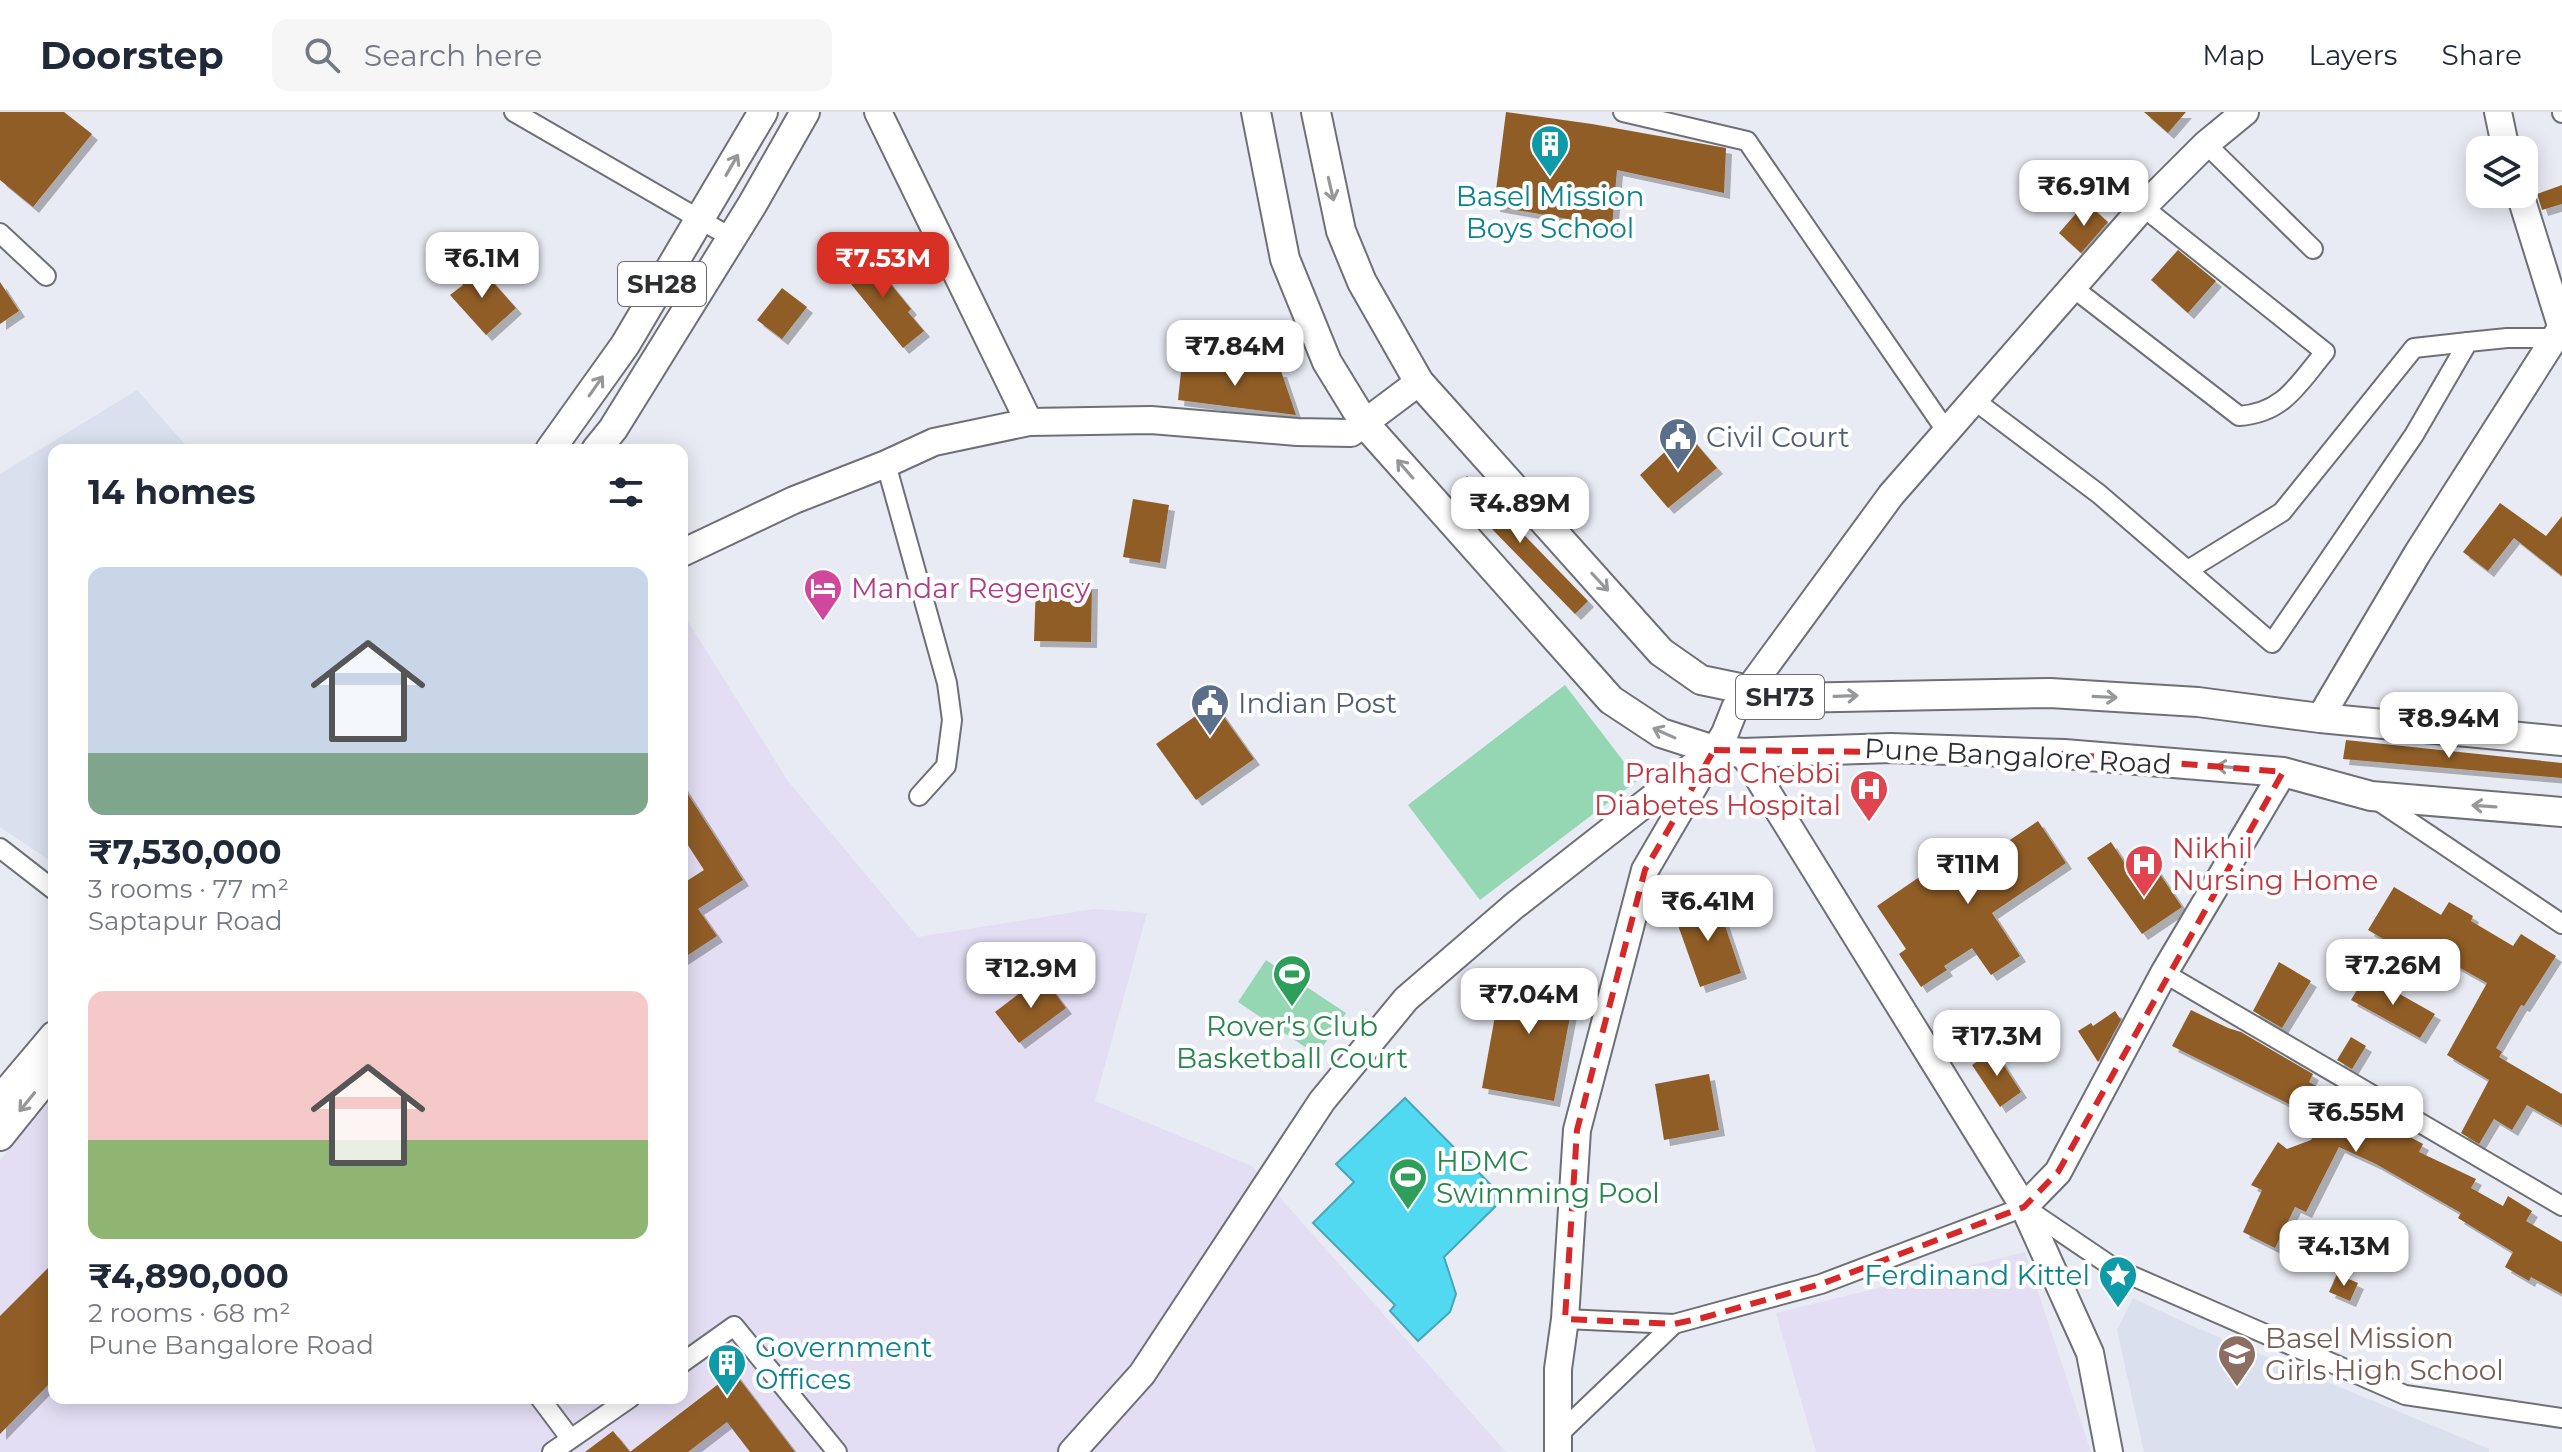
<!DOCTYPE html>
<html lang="en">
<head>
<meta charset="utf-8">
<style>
	:root { --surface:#fff; --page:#f6f6f7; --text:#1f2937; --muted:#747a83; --line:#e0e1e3; --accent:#d93025 }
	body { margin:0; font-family:Montserrat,sans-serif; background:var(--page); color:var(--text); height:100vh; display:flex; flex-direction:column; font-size:30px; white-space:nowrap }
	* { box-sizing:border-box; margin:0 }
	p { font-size:26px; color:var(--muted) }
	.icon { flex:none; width:44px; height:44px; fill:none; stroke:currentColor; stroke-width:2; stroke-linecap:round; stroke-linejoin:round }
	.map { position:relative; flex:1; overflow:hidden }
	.sheet { position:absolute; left:48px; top:332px; width:640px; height:960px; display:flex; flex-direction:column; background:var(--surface); border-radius:16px; box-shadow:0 4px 20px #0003 }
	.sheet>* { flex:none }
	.fabs { position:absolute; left:2466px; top:24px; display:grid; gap:16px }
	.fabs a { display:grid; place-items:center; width:72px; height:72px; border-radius:16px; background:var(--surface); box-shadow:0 4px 20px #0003; font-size:40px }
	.price { position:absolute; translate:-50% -68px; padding:0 18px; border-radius:16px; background:#fff; color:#222; font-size:26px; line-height:52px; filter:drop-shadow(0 2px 4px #0008) }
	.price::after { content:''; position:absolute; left:50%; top:48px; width:24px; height:18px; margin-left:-12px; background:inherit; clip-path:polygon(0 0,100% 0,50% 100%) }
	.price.current { background:var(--accent); color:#fff }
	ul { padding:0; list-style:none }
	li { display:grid; align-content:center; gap:16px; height:424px; padding:0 40px }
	li span { display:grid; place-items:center; height:248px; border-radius:16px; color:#555 }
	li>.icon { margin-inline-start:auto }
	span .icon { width:144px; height:144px; fill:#fffc; stroke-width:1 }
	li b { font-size:34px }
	h2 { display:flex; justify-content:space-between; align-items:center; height:96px; padding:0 40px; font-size:34px }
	header { display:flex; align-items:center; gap:48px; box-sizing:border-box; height:112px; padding:0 40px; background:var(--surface); border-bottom:2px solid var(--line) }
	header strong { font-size:38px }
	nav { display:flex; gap:44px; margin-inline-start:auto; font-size:28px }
	.search { width:560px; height:72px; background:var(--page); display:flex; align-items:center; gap:20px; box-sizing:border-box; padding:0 28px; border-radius:16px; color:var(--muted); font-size:30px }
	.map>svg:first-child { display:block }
	.commercial { fill:#e3def3 }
	.built { fill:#dae0ee }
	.green { fill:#95d6b3 }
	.water { fill:#50d9f0; stroke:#46a6b7; stroke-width:2 }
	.building { fill:#905d26; filter:url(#shadow) }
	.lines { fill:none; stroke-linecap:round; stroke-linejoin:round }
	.street-casing { stroke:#6d7076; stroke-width:22 }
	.secondary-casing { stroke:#6d7076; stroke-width:30 }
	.primary-casing { stroke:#6d7076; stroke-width:32 }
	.street { stroke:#fff; stroke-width:18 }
	.secondary { stroke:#fff; stroke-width:26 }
	.primary { stroke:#fff; stroke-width:28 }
	.oneway { stroke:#969798 }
	.marked { fill:none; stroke:#d62828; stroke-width:6; stroke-dasharray:16 10; stroke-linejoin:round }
	.labels { text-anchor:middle; stroke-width:8; stroke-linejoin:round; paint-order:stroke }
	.shield { fill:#fff; stroke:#6d6d70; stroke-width:2 }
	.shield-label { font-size:26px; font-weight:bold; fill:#2e2f32 }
	.culture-label { font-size:28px; fill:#0d838f; stroke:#fff }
	.service-label { font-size:28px; fill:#4e5e75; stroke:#fff; text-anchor:start }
	.hotel-label { font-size:28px; fill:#b23c85; stroke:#fff; text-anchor:start }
	.street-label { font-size:28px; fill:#2e2f32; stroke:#fff }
	.health-label { font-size:28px; fill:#be3a42; stroke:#fff; text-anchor:end }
	.leisure-label { font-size:28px; fill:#27864d; stroke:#fff }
	.education-label { font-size:28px; fill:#785e54; stroke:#fff; text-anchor:start }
</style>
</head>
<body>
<header>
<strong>Doorstep</strong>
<div class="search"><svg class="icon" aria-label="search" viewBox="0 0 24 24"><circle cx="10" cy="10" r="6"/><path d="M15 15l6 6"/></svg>Search here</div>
<nav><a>Map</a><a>Layers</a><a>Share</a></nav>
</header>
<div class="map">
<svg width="2562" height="1340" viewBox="0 0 2562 1340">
	<defs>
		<filter id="shadow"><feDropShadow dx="6" dy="6" stdDeviation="0" flood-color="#0004"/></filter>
	</defs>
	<rect width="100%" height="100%" fill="#e8ebf3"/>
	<g class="commercial">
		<path d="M682 500 788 669 918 825 1094 797 1147 801 1095 989 1252 1054 1506 1340H0V1048L54 985V1286H682Z"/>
		<path d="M2025 1140 2091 1340H1816L1776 1201Z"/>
	</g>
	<g class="built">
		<path d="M137 278 190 338H54V751L0 715V362Z"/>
		<path d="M2133 1186 2190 1213 2489 1337V1340H2144L2117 1218Z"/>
	</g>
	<g class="green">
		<path d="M1565 573 1638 668 1480 788 1408 693Z"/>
		<path d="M1266 848 1346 901 1317 943 1238 890Z"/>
	</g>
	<path class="water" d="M1405 986 1504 1086 1444 1145 1456 1182 1450 1200 1418 1229 1390 1199 1395 1193 1313 1111 1354 1070 1336 1052Z"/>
	<g class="building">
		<path d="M0 0H64L92 22 33 95 0 68Z"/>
		<path d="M1506 0 1592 12 1726 36 1724 81 1617 58 1612 115 1494 94Z"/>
		<path d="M2144 0H2186L2168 21Z"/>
		<path d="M2562 73V92L2542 98 2537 82Z"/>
		<path d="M2086 90 2108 110 2081 141 2059 121Z"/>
		<path d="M2178 138 2216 169 2188 201 2151 168Z"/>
		<path d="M866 142 911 197 908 200 924 219 903 236 842 161Z"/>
		<path d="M476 151 516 196 486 223 450 183 463 173 458 167Z"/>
		<path d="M0 170 19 199 0 212Z"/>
		<path d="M782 176 807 195 782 227 757 208Z"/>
		<path d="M1182 250 1281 259 1296 303 1178 288Z"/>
		<path d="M1686 320 1717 356 1668 396 1640 363Z"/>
		<path d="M1467 364 1588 489 1575 502 1453 377Z"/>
		<path d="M1133 387 1169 393 1160 451 1123 445Z"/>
		<path d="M2500 391 2546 424 2562 404V464L2514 426 2488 459 2463 440Z"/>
		<path d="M1036 471H1092L1091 530 1034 529Z"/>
		<path d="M1214 591 1254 647 1196 688 1156 632Z"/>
		<path d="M2346 628 2562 651V666L2343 647Z"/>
		<path d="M682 673 743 768 698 797 717 824 682 847V772L704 758 682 724Z"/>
		<path d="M2038 709 2066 751 1992 801 2020 844 1991 863 1972 836 1944 854 1947 858 1921 875 1899 842 1906 837 1877 794 1950 744 1961 761Z"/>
		<path d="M2111 730 2126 753 2145 740 2182 795 2142 822 2087 746Z"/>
		<path d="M2394 775 2441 803 2449 790 2473 804 2471 809 2513 834 2521 822 2556 844 2524 894 2521 893 2496 936 2502 940 2499 945 2562 982V1013L2527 993 2512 1018 2494 1007 2479 1032 2461 1021 2489 968 2447 943 2487 871 2414 830 2407 841 2368 818Z"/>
		<path d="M1716 787 1741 861 1700 875 1674 802Z"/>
		<path d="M2279 850 2311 869 2282 916 2253 899Z"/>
		<path d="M1503 860 1576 873 1554 989 1482 976Z"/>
		<path d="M2366 863 2435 902 2420 926 2351 888Z"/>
		<path d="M1042 864 1066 896 1019 931 995 900Z"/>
		<path d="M2191 898 2228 916 2241 920 2313 962 2309 970 2423 1032 2419 1040 2476 1067 2471 1076 2503 1094 2508 1084 2532 1099 2526 1109 2562 1130V1182L2531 1165 2529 1169 2505 1155 2513 1140 2458 1106 2461 1101 2376 1052 2339 1035 2306 1100 2295 1095 2275 1136 2243 1120 2262 1078 2251 1073 2278 1030 2287 1037 2311 1028 2321 1008 2172 934Z"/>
		<path d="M2115 899 2121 908 2098 950 2078 919 2091 911 2093 914Z"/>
		<path d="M2351 925 2366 934 2352 957 2337 948Z"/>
		<path d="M1994 938 2021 980 2000 995 1972 953Z"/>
		<path d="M1709 962 1719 1018 1664 1028 1655 972Z"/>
		<path d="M2334 1116 2359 1126 2344 1160 2320 1151Z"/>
		<path d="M54 1150V1267L0 1322V1204Z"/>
		<path d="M2337 1162 2358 1171 2350 1189 2329 1180Z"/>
		<path d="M734 1260 795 1340H750L727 1310 688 1340H585L613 1319 630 1340Z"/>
	</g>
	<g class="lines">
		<g class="street-casing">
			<g id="street">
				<path d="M514 0 732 126"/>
				<path d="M1623 0 1747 29 1947 320"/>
				<path d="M2562 0V1"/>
				<path d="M2206 32 2313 137"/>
				<path d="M0 121 46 164"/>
				<path d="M2072 175 2239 304C2284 301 2298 272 2325 240L2143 95"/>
				<path d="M1974 288 2099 382 2272 531 2414 323 2468 230 2507 226H2555"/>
				<path d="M886 352 947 571 952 608 946 654 919 684"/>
				<path d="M2188 458 2282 400 2414 236 2468 230"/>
				<path d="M2377 688 2562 812"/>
				<path d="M0 736 54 778"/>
				<path d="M2164 861 2562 1094"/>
				<path d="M1565 1207 1674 1212"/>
				<path d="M682 1251 734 1214 837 1340"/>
				<path d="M540 1286 570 1326"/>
				<path d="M1557 1324 1674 1212 1821 1172 2024 1095 2114 1156 2405 1283 2562 1306"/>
				<path d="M552 1340 630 1286"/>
			</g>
		</g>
		<g class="secondary-casing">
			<g id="secondary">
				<path d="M878 0 1029 310"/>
				<path d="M2498 0 2506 38"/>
				<path d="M2520 82 2562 217"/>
				<path d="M682 441 794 388 886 352 934 330 1029 310 1151 308 1297 320 1351 321 1419 270"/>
				<path d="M2320 606 2417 442 2561 216"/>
				<path d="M1743 641 2024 1095 2090 1241 2109 1340"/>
				<path d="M2024 1095 2058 1060 2164 861 2283 660"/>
				<path d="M1072 1340 1142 1262 1322 989 1406 887 1514 794 1702 647"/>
				<path d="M1558 1340V1257L1565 1207 1577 1018 1645 758 1725 621 1735 596 1891 383 2143 95 2206 32 2245 0"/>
			</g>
		</g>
		<g class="primary-casing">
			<g id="primary">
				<path d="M1256 0 1285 147 1327 250 1365 312 1611 588 1661 621 1714 638 1743 641 1891 636 2064 642 2283 660 2371 684 2562 700"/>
				<path d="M1316 0 1341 119 1362 170 1419 270 1661 540 1701 568 1788 586 2050 581 2198 590 2320 606 2562 629"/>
				<path d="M550 338 625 233 763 0"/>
				<path d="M596 338 613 317 752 93 805 0"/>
				<path d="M0 988 54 924"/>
				<path d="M0 1024 54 957"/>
			</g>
		</g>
		<use href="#street" class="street"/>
		<use href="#secondary" class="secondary"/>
		<use href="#primary" class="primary"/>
	</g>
	<defs><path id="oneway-shaft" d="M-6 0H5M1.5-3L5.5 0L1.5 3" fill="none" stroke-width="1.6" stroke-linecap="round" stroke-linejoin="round" transform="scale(2)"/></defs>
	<g class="oneway">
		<use href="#oneway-shaft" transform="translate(732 53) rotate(-60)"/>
		<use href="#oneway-shaft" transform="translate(1331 77) rotate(77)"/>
		<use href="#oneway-shaft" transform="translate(596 274) rotate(-55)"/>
		<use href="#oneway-shaft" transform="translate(1405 357) rotate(-131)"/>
		<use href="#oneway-shaft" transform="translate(1600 470) rotate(47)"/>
		<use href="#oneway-shaft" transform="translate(1846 584) rotate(-2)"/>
		<use href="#oneway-shaft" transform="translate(2105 585) rotate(3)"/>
		<use href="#oneway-shaft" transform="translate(1664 621) rotate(-156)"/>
		<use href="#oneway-shaft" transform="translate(2228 655) rotate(-175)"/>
		<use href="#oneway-shaft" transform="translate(2484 694) rotate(-176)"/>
		<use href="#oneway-shaft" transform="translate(27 990) rotate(129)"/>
	</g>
	<path class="marked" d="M1714 638 2064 642 2283 660 2058 1060 2024 1095 1821 1172 1702 1206 1674 1212 1565 1207 1577 1018 1645 758Z"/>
	<defs>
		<g id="building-pin" transform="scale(2)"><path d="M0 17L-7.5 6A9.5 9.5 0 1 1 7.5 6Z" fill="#0f9aa8" stroke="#fff"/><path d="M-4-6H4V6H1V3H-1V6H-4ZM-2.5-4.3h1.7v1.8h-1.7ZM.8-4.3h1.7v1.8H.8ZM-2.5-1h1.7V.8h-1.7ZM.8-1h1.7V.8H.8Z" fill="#fff"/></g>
		<g id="civic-pin" transform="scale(2)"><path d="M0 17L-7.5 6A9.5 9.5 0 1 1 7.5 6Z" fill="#5c6f8a" stroke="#fff"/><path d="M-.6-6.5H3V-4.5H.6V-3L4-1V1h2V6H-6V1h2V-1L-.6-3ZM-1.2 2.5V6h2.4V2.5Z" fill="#fff"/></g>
		<g id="hotel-pin" transform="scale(2)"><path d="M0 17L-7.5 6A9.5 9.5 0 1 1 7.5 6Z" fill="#d1479c" stroke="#fff"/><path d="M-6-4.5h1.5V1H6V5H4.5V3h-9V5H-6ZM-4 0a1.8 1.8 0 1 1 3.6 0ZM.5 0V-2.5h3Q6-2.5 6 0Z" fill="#fff"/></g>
		<g id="hospital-pin" transform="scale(2)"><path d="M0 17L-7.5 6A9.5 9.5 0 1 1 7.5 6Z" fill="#e0444e" stroke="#fff"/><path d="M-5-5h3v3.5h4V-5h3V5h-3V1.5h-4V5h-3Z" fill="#fff"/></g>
		<g id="stadium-pin" transform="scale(2)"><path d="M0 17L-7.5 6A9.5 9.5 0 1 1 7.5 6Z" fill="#2e9e5b" stroke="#fff"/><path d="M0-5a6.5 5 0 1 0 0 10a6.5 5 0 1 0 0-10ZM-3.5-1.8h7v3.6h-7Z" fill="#fff"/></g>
		<g id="sight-pin" transform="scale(2)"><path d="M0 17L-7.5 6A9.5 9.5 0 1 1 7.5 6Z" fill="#0f9aa8" stroke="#fff"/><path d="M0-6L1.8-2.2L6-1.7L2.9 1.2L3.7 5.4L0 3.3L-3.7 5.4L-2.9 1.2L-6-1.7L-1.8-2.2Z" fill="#fff"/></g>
		<g id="school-pin" transform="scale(2)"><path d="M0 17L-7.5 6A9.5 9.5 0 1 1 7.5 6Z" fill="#8d6e63" stroke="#fff"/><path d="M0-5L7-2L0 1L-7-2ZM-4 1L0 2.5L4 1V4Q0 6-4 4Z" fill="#fff"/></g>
	</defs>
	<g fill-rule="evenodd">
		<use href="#building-pin" x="1550" y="32"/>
		<use href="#civic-pin" x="1678" y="325"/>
		<use href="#hotel-pin" x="823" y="476"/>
		<use href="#civic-pin" x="1210" y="591"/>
		<use href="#hospital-pin" x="1869" y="677"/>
		<use href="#hospital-pin" x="2144" y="752"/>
		<use href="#stadium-pin" x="1292" y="862"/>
		<use href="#stadium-pin" x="1408" y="1065"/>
		<use href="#sight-pin" x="2118" y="1163"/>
		<use href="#school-pin" x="2237" y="1242"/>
		<use href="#building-pin" x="727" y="1251"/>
	</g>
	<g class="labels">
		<g class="shield">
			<rect x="618" y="150" width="88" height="44" rx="6"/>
			<rect x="1736" y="563" width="88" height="44" rx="6"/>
		</g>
		<g class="shield-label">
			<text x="662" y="181">SH28</text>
			<text x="1780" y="594">SH73</text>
		</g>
		<g class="culture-label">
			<text x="1550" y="94">Basel Mission<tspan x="1550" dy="32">Boys School</tspan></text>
			<text x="2090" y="1173" text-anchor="end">Ferdinand Kittel</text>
			<text x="755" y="1245" text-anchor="start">Government<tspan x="755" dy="32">Offices</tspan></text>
		</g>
		<g class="service-label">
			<text x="1706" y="335">Civil Court</text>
			<text x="1238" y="601">Indian Post</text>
		</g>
		<g class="hotel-label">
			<text x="851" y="486">Mandar Regency</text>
		</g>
		<g class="street-label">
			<text transform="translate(2018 644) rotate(3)" y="10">Pune Bangalore Road</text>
		</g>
		<g class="health-label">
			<text x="1841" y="671">Pralhad Chebbi<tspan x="1841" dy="32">Diabetes Hospital</tspan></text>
			<text x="2172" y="746" text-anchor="start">Nikhil<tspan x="2172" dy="32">Nursing Home</tspan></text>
		</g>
		<g class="leisure-label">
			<text x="1292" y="924">Rover's Club<tspan x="1292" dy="32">Basketball Court</tspan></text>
			<text x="1436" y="1059" text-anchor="start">HDMC<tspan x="1436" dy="32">Swimming Pool</tspan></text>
		</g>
		<g class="education-label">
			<text x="2265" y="1236">Basel Mission<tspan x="2265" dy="32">Girls High School</tspan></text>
		</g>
	</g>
</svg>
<div class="fabs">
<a><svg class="icon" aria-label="layers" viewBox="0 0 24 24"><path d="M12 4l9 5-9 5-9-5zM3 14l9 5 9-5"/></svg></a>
</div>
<b class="price" style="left:2084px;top:116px">₹6.91M</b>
<b class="price" style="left:482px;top:188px">₹6.1M</b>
<b class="price current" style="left:883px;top:188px">₹7.53M</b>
<b class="price" style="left:1235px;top:276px">₹7.84M</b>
<b class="price" style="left:1520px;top:433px">₹4.89M</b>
<b class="price" style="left:2449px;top:648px">₹8.94M</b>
<b class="price" style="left:1968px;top:794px">₹11M</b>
<b class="price" style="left:1708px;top:831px">₹6.41M</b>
<b class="price" style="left:2393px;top:895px">₹7.26M</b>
<b class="price" style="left:1031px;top:898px">₹12.9M</b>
<b class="price" style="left:1529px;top:924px">₹7.04M</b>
<b class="price" style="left:1997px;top:966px">₹17.3M</b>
<b class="price" style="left:2356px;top:1042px">₹6.55M</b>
<b class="price" style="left:2344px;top:1176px">₹4.13M</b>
<section class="sheet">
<h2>14 homes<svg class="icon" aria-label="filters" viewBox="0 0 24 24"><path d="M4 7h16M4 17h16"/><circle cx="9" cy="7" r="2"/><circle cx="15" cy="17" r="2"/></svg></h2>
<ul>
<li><span style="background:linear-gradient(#c9d6e8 75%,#7fa58c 0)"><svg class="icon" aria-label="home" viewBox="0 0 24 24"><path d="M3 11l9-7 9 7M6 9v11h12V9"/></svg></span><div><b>₹7,530,000</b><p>3 rooms · 77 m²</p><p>Saptapur Road</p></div></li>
<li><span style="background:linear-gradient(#f6c9c9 60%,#8fb573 0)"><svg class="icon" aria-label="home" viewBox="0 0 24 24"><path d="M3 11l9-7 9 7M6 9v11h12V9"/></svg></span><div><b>₹4,890,000</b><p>2 rooms · 68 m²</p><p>Pune Bangalore Road</p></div></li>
</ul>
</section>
</div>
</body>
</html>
